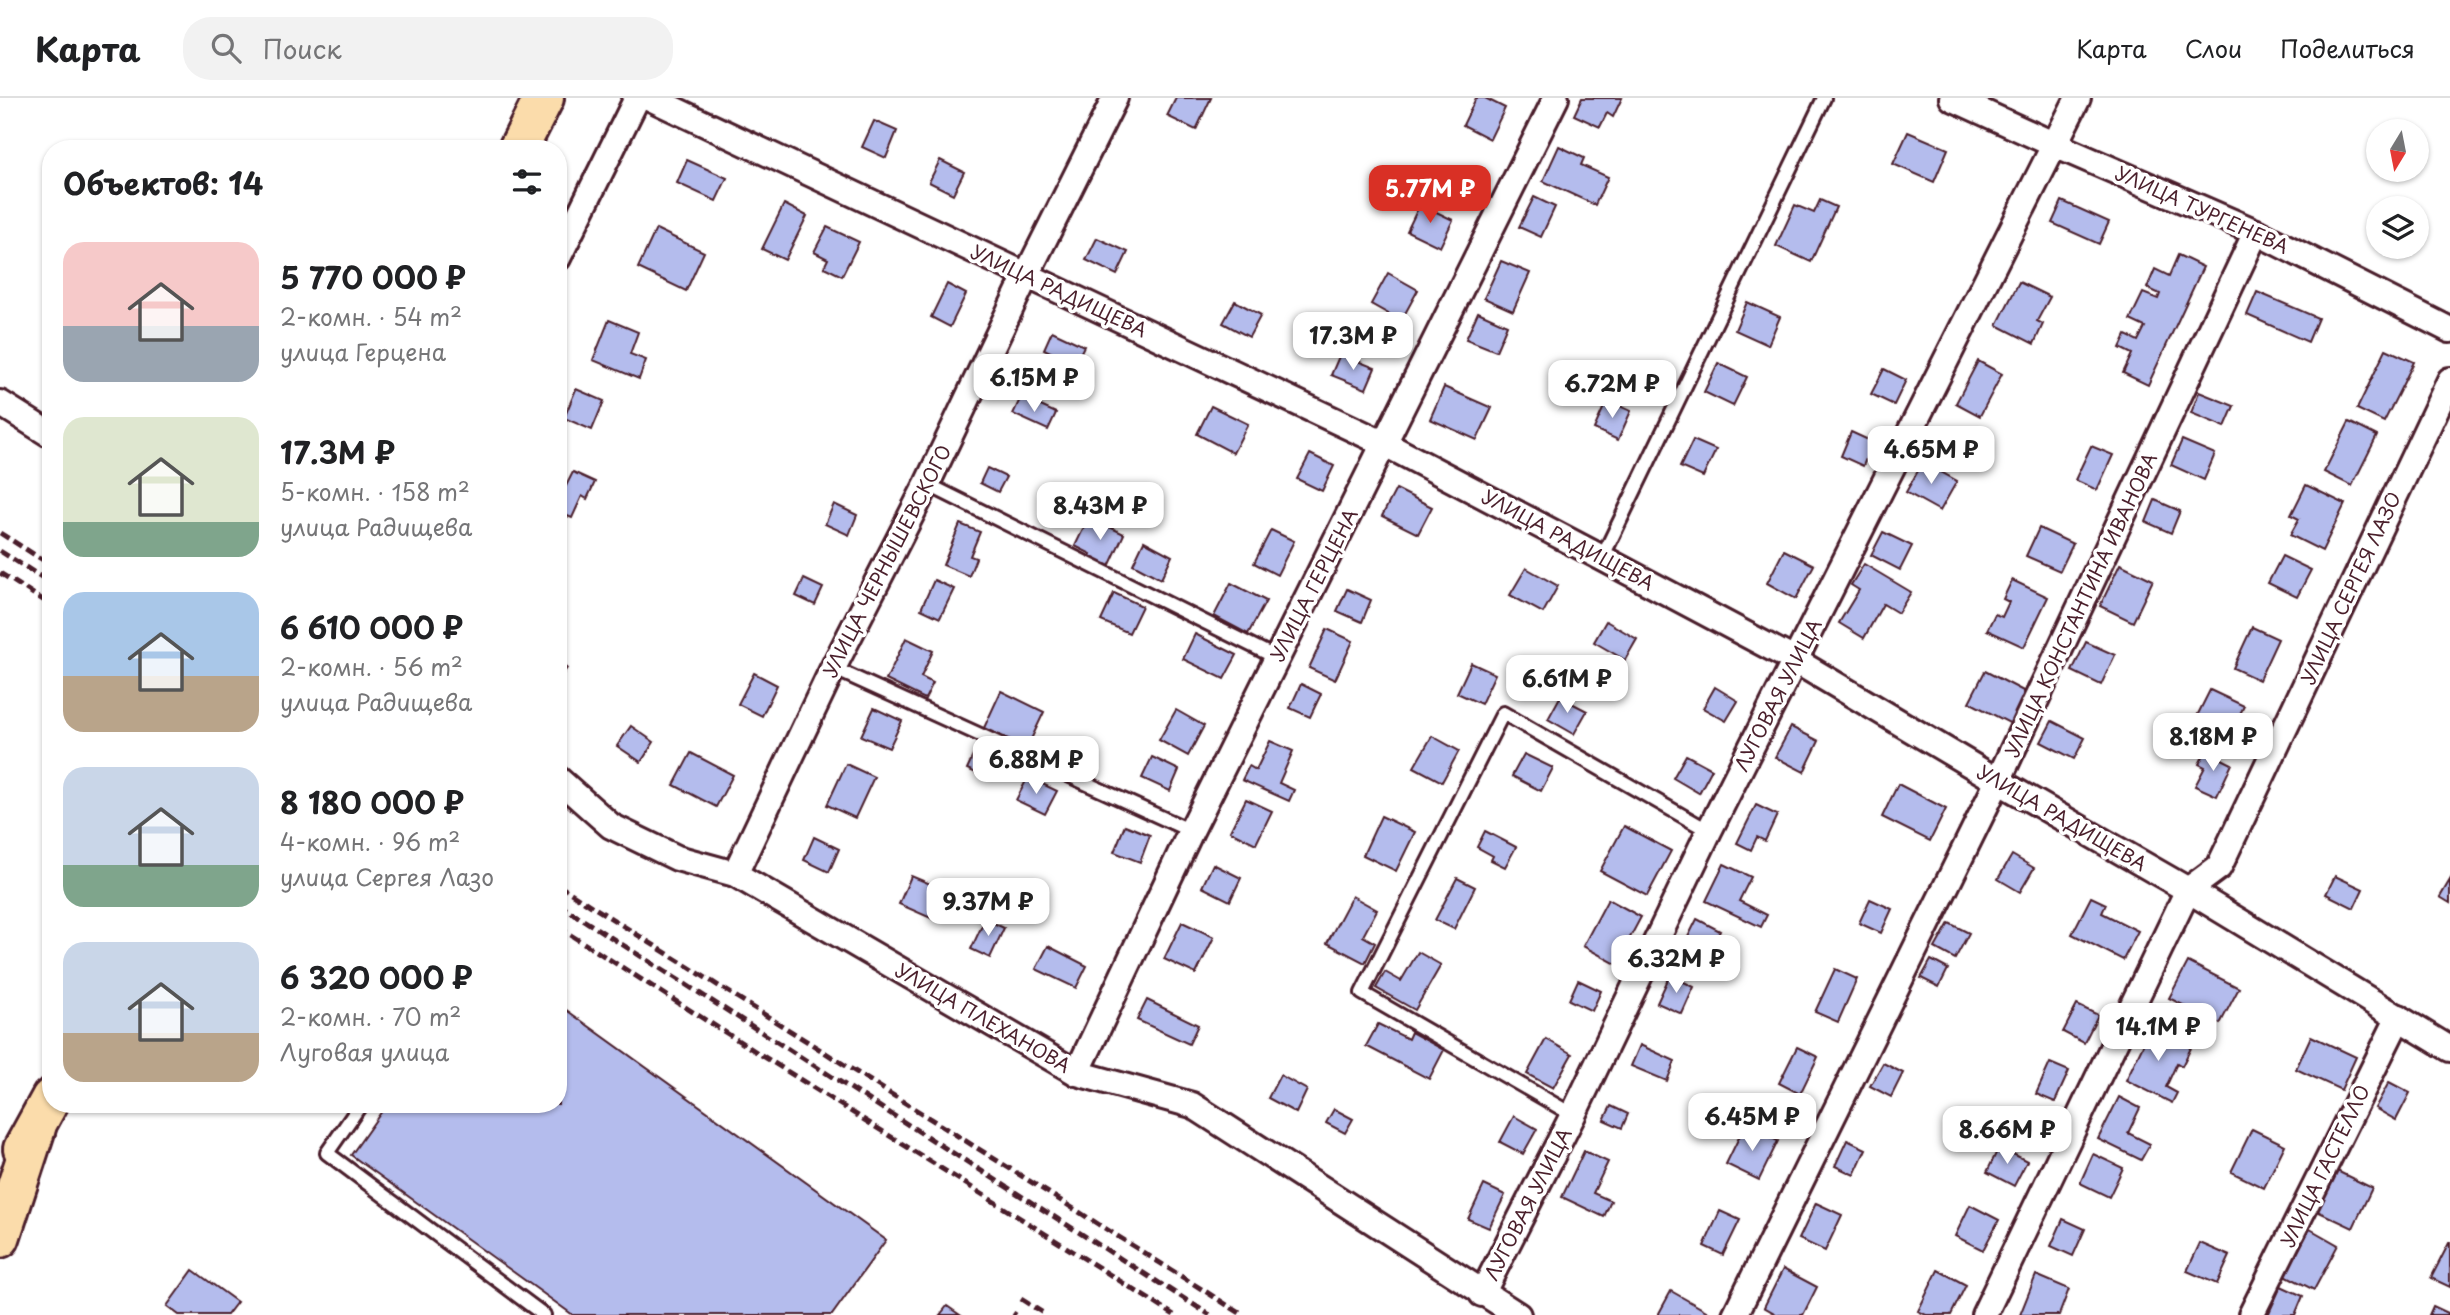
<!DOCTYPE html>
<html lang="ru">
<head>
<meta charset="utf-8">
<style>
	:root { --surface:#fff; --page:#f2f2f2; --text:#202124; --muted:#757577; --line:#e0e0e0; --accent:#d93025 }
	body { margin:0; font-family:"Playpen Sans",sans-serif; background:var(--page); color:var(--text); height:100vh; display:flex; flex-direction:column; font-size:26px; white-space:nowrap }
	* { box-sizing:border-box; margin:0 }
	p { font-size:23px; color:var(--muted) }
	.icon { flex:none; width:38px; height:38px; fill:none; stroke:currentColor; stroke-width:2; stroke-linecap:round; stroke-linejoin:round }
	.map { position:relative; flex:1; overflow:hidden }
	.details { position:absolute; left:42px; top:42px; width:525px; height:973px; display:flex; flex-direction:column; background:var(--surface); border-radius:28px; box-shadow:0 2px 5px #0004 }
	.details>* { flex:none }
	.needle { width:46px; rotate:190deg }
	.fabs { position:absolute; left:2366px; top:21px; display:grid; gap:14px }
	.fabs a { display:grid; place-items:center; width:63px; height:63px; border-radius:50%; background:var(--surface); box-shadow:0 2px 5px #0004; font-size:35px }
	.price { position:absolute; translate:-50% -60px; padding:0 16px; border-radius:14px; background:#fff; color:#222; font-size:23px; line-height:46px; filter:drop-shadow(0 2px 4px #0008) }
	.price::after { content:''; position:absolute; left:50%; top:42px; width:21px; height:16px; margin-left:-10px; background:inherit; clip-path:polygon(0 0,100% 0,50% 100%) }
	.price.current { background:var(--accent); color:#fff }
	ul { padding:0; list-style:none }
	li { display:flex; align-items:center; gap:21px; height:175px; padding:0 21px }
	li span { display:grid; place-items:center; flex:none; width:196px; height:140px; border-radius:21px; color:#555 }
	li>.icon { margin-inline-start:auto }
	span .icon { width:84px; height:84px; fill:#fffc; stroke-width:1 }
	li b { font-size:30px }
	h2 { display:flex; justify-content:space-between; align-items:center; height:84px; padding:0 21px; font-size:30px }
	header { display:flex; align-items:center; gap:42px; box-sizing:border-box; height:98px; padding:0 35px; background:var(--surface); border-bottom:2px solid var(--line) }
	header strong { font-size:33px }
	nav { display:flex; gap:38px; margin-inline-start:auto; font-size:24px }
	.search { width:490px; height:63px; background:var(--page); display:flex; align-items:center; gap:18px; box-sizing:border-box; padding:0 24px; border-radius:28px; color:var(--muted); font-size:26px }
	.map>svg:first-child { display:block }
	.building { fill:#b4bced; stroke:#4a1f2b; stroke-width:2 }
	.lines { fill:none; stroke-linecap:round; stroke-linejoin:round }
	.service-casing { stroke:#4a1f2b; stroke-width:18 }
	.minor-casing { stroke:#4a1f2b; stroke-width:30 }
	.primary-casing { stroke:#4a1f2b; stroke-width:44 }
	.service { stroke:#fff; stroke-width:12 }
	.minor { stroke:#fff; stroke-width:24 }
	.primary { stroke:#fbdcab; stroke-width:38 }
	.rail { stroke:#4a1f2b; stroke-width:5; stroke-dasharray:10 5; stroke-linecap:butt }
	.labels { text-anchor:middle; stroke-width:7; stroke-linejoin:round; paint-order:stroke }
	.street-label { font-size:19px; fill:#4a1f2b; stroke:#fff }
</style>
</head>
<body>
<header>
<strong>Карта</strong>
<div class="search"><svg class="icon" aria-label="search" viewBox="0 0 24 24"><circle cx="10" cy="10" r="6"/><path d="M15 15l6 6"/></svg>Поиск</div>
<nav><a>Карта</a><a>Слои</a><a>Поделиться</a></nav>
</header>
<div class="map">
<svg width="2450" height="1217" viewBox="0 0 2450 1217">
	<rect width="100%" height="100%" fill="#fff"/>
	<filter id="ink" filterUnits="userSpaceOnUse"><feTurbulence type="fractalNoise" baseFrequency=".0143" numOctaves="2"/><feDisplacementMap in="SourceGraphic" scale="14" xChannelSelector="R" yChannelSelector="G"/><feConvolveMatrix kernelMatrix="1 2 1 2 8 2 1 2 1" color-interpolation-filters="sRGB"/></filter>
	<g filter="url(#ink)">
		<g class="building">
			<path d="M1176 0H1211L1196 32 1167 18Z"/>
			<path d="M1476 0H1485L1505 10 1490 41 1463 27Z"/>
			<path d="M1582 0H1622L1613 19 1607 15 1600 29 1574 17Z"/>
			<path d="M874 23 897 33 886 60 862 49Z"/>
			<path d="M1908 34 1948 51 1934 84 1893 66Z"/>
			<path d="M1559 48 1584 60 1581 67 1608 79 1595 107 1543 83Z"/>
			<path d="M687 62 727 80 716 103 677 85Z"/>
			<path d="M940 62 964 74 953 96 929 84Z"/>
			<path d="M1534 99 1555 109 1541 139 1519 129Z"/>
			<path d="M1820 102 1836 109 1811 164 1776 148 1795 107 1814 115Z"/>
			<path d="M2062 103 2109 124 2099 146 2052 125Z"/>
			<path d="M784 106 807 118 785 162 762 151Z"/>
			<path d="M1420 106 1453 122 1440 149 1407 133Z"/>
			<path d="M827 129 859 144 842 178 824 169 828 161 814 154Z"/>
			<path d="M656 131 704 154 686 193 638 170Z"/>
			<path d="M1097 140 1128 154 1117 177 1086 162Z"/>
			<path d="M2178 157 2203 169 2148 287 2123 275 2132 256 2120 250 2126 237 2138 243 2145 229 2130 222 2143 195 2158 201 2160 196 2147 190 2155 171 2169 178Z"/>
			<path d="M1501 163 1530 175 1513 213 1484 200Z"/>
			<path d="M1388 175 1418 192 1401 223 1371 206Z"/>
			<path d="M2019 184 2050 199 2037 223 2043 226 2034 246 1997 227Z"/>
			<path d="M947 186 966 196 950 229 931 219Z"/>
			<path d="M2257 194 2318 220 2308 244 2247 217Z"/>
			<path d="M1235 203 1261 217 1249 239 1223 225Z"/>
			<path d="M1747 204 1780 219 1768 247 1735 232Z"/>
			<path d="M1478 214 1507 227 1496 253 1466 241Z"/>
			<path d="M609 222 638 234 630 256 646 262 639 281 593 262Z"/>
			<path d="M1052 233 1084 248 1075 266 1044 251Z"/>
			<path d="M2386 251 2414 264 2384 324 2357 311Z"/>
			<path d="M1340 256 1375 270 1366 291 1331 277Z"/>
			<path d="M1978 263 2002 276 1980 318 1956 305Z"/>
			<path d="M1718 265 1747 279 1733 308 1704 294Z"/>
			<path d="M1884 271 1906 282 1894 307 1871 296Z"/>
			<path d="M1444 289 1492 310 1477 342 1430 321Z"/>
			<path d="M576 291 604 303 592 332 564 320Z"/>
			<path d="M2199 294 2234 308 2225 329 2191 315Z"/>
			<path d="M1021 299 1056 315 1048 332 1013 316Z"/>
			<path d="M1607 302 1631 313 1618 342 1594 331Z"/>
			<path d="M1211 308 1248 326 1233 355 1197 336Z"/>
			<path d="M2349 324 2377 338 2352 388 2324 374Z"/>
			<path d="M1851 334 1873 344 1863 368 1841 358Z"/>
			<path d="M1693 342 1716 352 1703 379 1680 369Z"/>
			<path d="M2182 342 2215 356 2204 382 2171 367Z"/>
			<path d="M2091 348 2113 357 2097 392 2075 382Z"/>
			<path d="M1310 356 1334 368 1322 393 1297 381Z"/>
			<path d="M1923 364 1957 383 1940 413 1906 394Z"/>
			<path d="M987 370 1006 379 998 394 980 385Z"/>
			<path d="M573 374 595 384 587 401 582 398 572 420 558 414V384L566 388Z"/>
			<path d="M2306 387 2345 406 2322 453 2290 437 2299 421 2291 417Z"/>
			<path d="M1396 391 1432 409 1418 436 1382 418Z"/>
			<path d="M2155 402 2180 413 2171 435 2146 424Z"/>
			<path d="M834 406 857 417 849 437 825 426Z"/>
			<path d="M1089 419 1124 436 1108 471 1089 462 1091 456 1075 448Z"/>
			<path d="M960 426 980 434 970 458 976 460 969 478 943 467Z"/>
			<path d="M2039 430 2073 446 2060 473 2026 458Z"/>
			<path d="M1271 432 1294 443 1277 477 1254 465Z"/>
			<path d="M1883 434 1912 448 1900 472 1871 457Z"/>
			<path d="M1144 443 1172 458 1161 481 1133 466Z"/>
			<path d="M1784 452 1814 467 1796 501 1767 485Z"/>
			<path d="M2282 458 2311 472 2297 499 2268 485Z"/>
			<path d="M1864 466 1911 494 1898 515 1883 506 1864 540 1839 525 1859 492 1851 487Z"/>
			<path d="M2120 466 2153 482 2133 524 2100 508Z"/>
			<path d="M1526 470 1558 488 1543 515 1510 497Z"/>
			<path d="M804 481 823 490 815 507 796 498Z"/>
			<path d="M934 482 954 491 940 520 921 511Z"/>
			<path d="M2012 482 2048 499 2024 549 1987 532 1995 516 2002 519 2009 504 2003 501Z"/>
			<path d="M1231 485 1266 503 1248 536 1214 518Z"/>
			<path d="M1347 491 1371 502 1362 524 1337 513Z"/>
			<path d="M1114 495 1142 508 1129 535 1101 523Z"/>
			<path d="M1606 523 1637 541 1625 562 1594 544Z"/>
			<path d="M2252 529 2278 541 2259 582 2233 570Z"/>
			<path d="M1327 531 1353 543 1335 582 1309 570Z"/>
			<path d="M1195 536 1237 557 1224 581 1183 561Z"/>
			<path d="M906 540 933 553 921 579 933 585 925 601 886 582Z"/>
			<path d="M2086 544 2115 557 2101 587 2072 573Z"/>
			<path d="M558 564 567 570 558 583Z"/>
			<path d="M1471 565 1495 576 1481 606 1457 595Z"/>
			<path d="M1985 573 2031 597 2015 628 1969 604Z"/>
			<path d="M754 575 777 587 762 618 738 606Z"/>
			<path d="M1301 586 1321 596 1310 619 1290 610Z"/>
			<path d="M1715 589 1738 603 1726 623 1703 610Z"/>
			<path d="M2210 592 2244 608 2226 644 2192 628Z"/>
			<path d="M1001 593 1044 614 1026 652 983 632Z"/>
			<path d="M1560 599 1587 613 1574 636 1548 621Z"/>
			<path d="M874 610 902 623 889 650 861 638Z"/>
			<path d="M1176 612 1204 628 1188 658 1159 642Z"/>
			<path d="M2052 623 2085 640 2074 661 2041 644Z"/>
			<path d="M631 628 654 644 641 664 617 648Z"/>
			<path d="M1791 629 1819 643 1804 674 1775 659Z"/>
			<path d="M1432 638 1459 653 1442 684 1414 669Z"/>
			<path d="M1270 643 1293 653 1279 685 1294 692 1289 703 1242 682 1249 668 1256 672Z"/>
			<path d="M977 649 1002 661 992 682 967 671Z"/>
			<path d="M2206 653 2232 666 2217 698 2195 688 2205 669 2199 666Z"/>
			<path d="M691 655 733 677 716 709 674 687Z"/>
			<path d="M1524 656 1553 670 1541 693 1512 678Z"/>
			<path d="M1686 657 1712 671 1699 695 1673 680Z"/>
			<path d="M1152 659 1179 672 1170 693 1142 680Z"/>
			<path d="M846 666 874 679 855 720 827 707Z"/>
			<path d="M1028 679 1057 693 1045 716 1016 702Z"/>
			<path d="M1898 686 1946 711 1930 743 1882 719Z"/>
			<path d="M1246 701 1272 713 1256 746 1230 733Z"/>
			<path d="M1756 707 1777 717 1765 743 1757 739 1751 752 1737 745Z"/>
			<path d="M1381 718 1415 734 1396 773 1363 757Z"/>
			<path d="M1125 727 1150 737 1140 764 1114 754Z"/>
			<path d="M1624 728 1671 753 1647 798 1600 773Z"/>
			<path d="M1485 733 1516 749 1505 769 1491 762 1493 758 1477 749Z"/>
			<path d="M814 739 839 751 829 774 804 762Z"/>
			<path d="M2012 757 2034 770 2020 794 1998 781Z"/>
			<path d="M1213 766 1241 780 1230 803 1202 789Z"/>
			<path d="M1724 766 1751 779 1739 803 1767 817 1761 829 1706 803Z"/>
			<path d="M911 778 945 792 933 821 899 806Z"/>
			<path d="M2335 778 2363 791 2354 810 2326 796Z"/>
			<path d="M1457 780 1475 789 1454 831 1435 822Z"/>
			<path d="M2450 782V805L2440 799Z"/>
			<path d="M1352 798 1377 812 1363 838 1375 845 1365 865 1327 845Z"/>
			<path d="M2091 799 2106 806 2102 815 2138 833 2123 862 2072 836Z"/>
			<path d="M1608 801 1641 819 1616 866 1583 848Z"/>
			<path d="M1870 801 1892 811 1881 835 1859 825Z"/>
			<path d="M985 821 1004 830 990 860 971 851Z"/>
			<path d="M1697 821 1720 833 1706 861 1683 849Z"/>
			<path d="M1182 824 1214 839 1196 876 1164 861Z"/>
			<path d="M1949 825 1969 835 1955 861 1935 850Z"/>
			<path d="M1048 848 1087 868 1076 890 1036 871Z"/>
			<path d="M1418 854 1441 867 1415 912 1376 890 1385 874 1401 883Z"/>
			<path d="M1931 862 1948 871 1939 889 1921 880Z"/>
			<path d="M2188 864 2239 890 2220 926 2169 900Z"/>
			<path d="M1835 871 1857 881 1838 924 1815 914Z"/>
			<path d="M1670 877 1694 889 1682 916 1657 905Z"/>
			<path d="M1578 882 1601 893 1592 913 1569 902Z"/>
			<path d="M1147 902 1198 927 1189 946 1137 922Z"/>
			<path d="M558 906 886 1142 832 1217H573L351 1057 387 1006H558Z"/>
			<path d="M2077 907 2098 917 2084 945 2063 934Z"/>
			<path d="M1378 926 1408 941 1411 934 1444 952 1429 981 1366 948Z"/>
			<path d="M2152 928 2192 948 2182 968 2177 965 2166 989 2177 995 2172 1005 2126 982Z"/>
			<path d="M2311 938 2356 959 2341 992 2296 971Z"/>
			<path d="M1546 941 1572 956 1553 990 1527 976Z"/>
			<path d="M1640 947 1675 963 1667 983 1631 968Z"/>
			<path d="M1797 949 1818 959 1800 996 1779 985Z"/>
			<path d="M1883 965 1903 975 1891 999 1870 988Z"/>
			<path d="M2050 965 2069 973 2055 1004 2036 996Z"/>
			<path d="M1280 977 1307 992 1296 1015 1268 1000Z"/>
			<path d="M2389 984 2410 995 2396 1022 2375 1010Z"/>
			<path d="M2119 999 2140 1010 2128 1035 2150 1046 2141 1062 2098 1041Z"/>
			<path d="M1611 1008 1628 1016 1622 1030 1604 1022Z"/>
			<path d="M1334 1011 1353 1021 1345 1035 1326 1025Z"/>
			<path d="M1514 1018 1537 1031 1523 1056 1500 1044Z"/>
			<path d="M1745 1027 1778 1043 1759 1082 1726 1066Z"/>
			<path d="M2252 1031 2285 1047 2264 1090 2231 1074Z"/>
			<path d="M1847 1042 1866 1051 1854 1077 1835 1068Z"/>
			<path d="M1999 1049 2027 1063 2014 1088 1987 1074Z"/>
			<path d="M1584 1053 1608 1064 1593 1095 1611 1103 1604 1119 1562 1099Z"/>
			<path d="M2093 1056 2123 1070 2109 1099 2080 1085Z"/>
			<path d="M2337 1073 2372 1090 2353 1130 2317 1113Z"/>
			<path d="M1484 1087 1505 1097 1489 1130 1468 1121Z"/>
			<path d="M1816 1105 1842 1117 1825 1153 1799 1141Z"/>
			<path d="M1970 1107 1999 1122 1983 1152 1955 1138Z"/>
			<path d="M1720 1113 1740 1122 1723 1157 1704 1148Z"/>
			<path d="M2063 1121 2085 1131 2073 1158 2051 1148Z"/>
			<path d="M2310 1131 2338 1147 2314 1192 2285 1177Z"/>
			<path d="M2200 1145 2230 1158 2217 1186 2187 1173Z"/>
			<path d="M2449 1145H2450V1189L2431 1180Z"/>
			<path d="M1783 1171 1817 1189 1803 1217H1778L1764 1209Z"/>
			<path d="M193 1172 237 1204 227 1217H179L167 1208Z"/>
			<path d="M1938 1172 1966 1187 1951 1217H1926L1918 1213Z"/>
			<path d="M2036 1177 2069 1191 2059 1217H2020Z"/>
			<path d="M2281 1188 2303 1198 2295 1217H2268Z"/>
			<path d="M1671 1193 1708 1214 1707 1217H1658Z"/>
			<path d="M947 1208 960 1217H940Z"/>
			<path d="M2433 1208 2450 1216V1217H2429Z"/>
		</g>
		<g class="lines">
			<g class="service-casing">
				<g id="service">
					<path d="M927 386 1277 560"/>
					<path d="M1602 460 1824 0"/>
					<path d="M833 570 1191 733"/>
					<path d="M361 1006 327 1055 544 1217"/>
					<path d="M1573 1017 1362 895 1503 615 1709 733"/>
				</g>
			</g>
			<g class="minor-casing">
				<g id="minor">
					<path d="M650 0 1385 346 1602 460 1796 563 1998 683 2188 792 2450 951"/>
					<path d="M1952 0 2055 47 2256 134 2450 232"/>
					<path d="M558 160 637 0"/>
					<path d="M0 305 51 337"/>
					<path d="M558 681 611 728 677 760 735 776 1077 975 1192 1007 1518 1217"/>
					<path d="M735 776 833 570 927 386 1026 178 1115 0"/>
					<path d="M1077 975 1191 733 1556 0"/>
					<path d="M1482 1196 1573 1017 1709 733 2078 0"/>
					<path d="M1735 1217 1998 683 2256 134"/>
					<path d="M1984 1217 2188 792 2219 769 2450 282"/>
					<path d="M2251 1217 2399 919"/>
				</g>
			</g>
			<g class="primary-casing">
				<g id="primary">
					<path d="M518 51 544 0"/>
					<path d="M23 1051 51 1000"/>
					<path d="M0 1140 36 1030"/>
				</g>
			</g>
			<use href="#service" class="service"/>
			<use href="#minor" class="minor"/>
			<use href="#primary" class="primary"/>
			<g class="rail">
				<path d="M0 435 51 467"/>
				<path d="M0 453 51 485"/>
				<path d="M0 475 51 507"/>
				<path d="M558 787 1243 1217"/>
				<path d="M558 806 1210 1217"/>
				<path d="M558 829 1174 1217"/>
				<path d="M1021 1201 1046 1217"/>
				<path d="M1013 1215 1016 1217"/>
			</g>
		</g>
	</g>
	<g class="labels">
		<g class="street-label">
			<text transform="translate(2202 112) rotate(24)" y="7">УЛИЦА ТУРГЕНЕВА</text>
			<text transform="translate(1059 193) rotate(25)" y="7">УЛИЦА РАДИЩЕВА</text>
			<text transform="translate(1568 442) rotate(28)" y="7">УЛИЦА РАДИЩЕВА</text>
			<text transform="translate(887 463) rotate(-63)" y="7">УЛИЦА ЧЕРНЫШЕВСКОГО</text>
			<text transform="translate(1314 487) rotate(-63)" y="7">УЛИЦА ГЕРЦЕНА</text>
			<text transform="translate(2351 490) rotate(-65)" y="7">УЛИЦА СЕРГЕЯ ЛАЗО</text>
			<text transform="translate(2081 507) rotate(-65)" y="7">УЛИЦА КОНСТАНТИНА ИВАНОВА</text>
			<text transform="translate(1778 597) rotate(-63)" y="7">ЛУГОВАЯ УЛИЦА</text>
			<text transform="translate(2062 720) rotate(30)" y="7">УЛИЦА РАДИЩЕВА</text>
			<text transform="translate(983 920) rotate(30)" y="7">УЛИЦА ПЛЕХАНОВА</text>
			<text transform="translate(2325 1068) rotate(-64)" y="7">УЛИЦА ГАСТЕЛЛО</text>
			<text transform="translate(1528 1106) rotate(-63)" y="7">ЛУГОВАЯ УЛИЦА</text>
		</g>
	</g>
</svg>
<div class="fabs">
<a><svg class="needle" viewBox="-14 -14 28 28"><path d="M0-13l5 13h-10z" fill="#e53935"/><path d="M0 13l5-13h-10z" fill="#757577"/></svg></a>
<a><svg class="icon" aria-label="layers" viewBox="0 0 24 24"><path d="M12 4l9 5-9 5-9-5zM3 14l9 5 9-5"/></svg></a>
</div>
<b class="price current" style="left:1430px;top:127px">5.77M ₽</b>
<b class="price" style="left:1353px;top:274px">17.3M ₽</b>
<b class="price" style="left:1034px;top:316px">6.15M ₽</b>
<b class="price" style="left:1612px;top:322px">6.72M ₽</b>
<b class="price" style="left:1931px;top:388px">4.65M ₽</b>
<b class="price" style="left:1100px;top:444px">8.43M ₽</b>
<b class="price" style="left:1567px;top:617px">6.61M ₽</b>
<b class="price" style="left:2213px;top:675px">8.18M ₽</b>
<b class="price" style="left:1036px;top:698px">6.88M ₽</b>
<b class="price" style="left:988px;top:840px">9.37M ₽</b>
<b class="price" style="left:1676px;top:897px">6.32M ₽</b>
<b class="price" style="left:2158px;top:965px">14.1M ₽</b>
<b class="price" style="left:1752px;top:1055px">6.45M ₽</b>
<b class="price" style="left:2007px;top:1068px">8.66M ₽</b>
<section class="details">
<h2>Объектов: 14<svg class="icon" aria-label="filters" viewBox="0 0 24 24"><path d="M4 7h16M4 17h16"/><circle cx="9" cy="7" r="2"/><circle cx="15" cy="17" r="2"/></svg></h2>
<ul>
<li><span style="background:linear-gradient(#f6c9c9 60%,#9aa5b1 0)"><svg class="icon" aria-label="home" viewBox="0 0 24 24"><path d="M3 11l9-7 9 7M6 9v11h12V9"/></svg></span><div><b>5 770 000 ₽</b><p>2-комн. · 54 m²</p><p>улица Герцена</p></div></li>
<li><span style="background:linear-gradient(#dfe7d0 75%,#7fa58c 0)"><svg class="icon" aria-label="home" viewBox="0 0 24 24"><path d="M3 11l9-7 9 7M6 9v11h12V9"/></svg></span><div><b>17.3M ₽</b><p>5-комн. · 158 m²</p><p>улица Радищева</p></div></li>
<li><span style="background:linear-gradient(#a9c7e8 60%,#b9a48a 0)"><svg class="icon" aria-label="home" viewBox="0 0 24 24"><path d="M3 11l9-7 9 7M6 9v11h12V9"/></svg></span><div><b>6 610 000 ₽</b><p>2-комн. · 56 m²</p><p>улица Радищева</p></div></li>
<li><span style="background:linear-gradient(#c9d6e8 70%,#7fa58c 0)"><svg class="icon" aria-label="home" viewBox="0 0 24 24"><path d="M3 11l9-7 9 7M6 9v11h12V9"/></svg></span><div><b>8 180 000 ₽</b><p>4-комн. · 96 m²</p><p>улица Сергея Лазо</p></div></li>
<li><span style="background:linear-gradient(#c9d6e8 65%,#b9a48a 0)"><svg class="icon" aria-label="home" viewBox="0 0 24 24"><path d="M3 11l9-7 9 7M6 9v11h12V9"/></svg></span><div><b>6 320 000 ₽</b><p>2-комн. · 70 m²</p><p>Луговая улица</p></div></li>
</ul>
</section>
</div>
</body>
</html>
